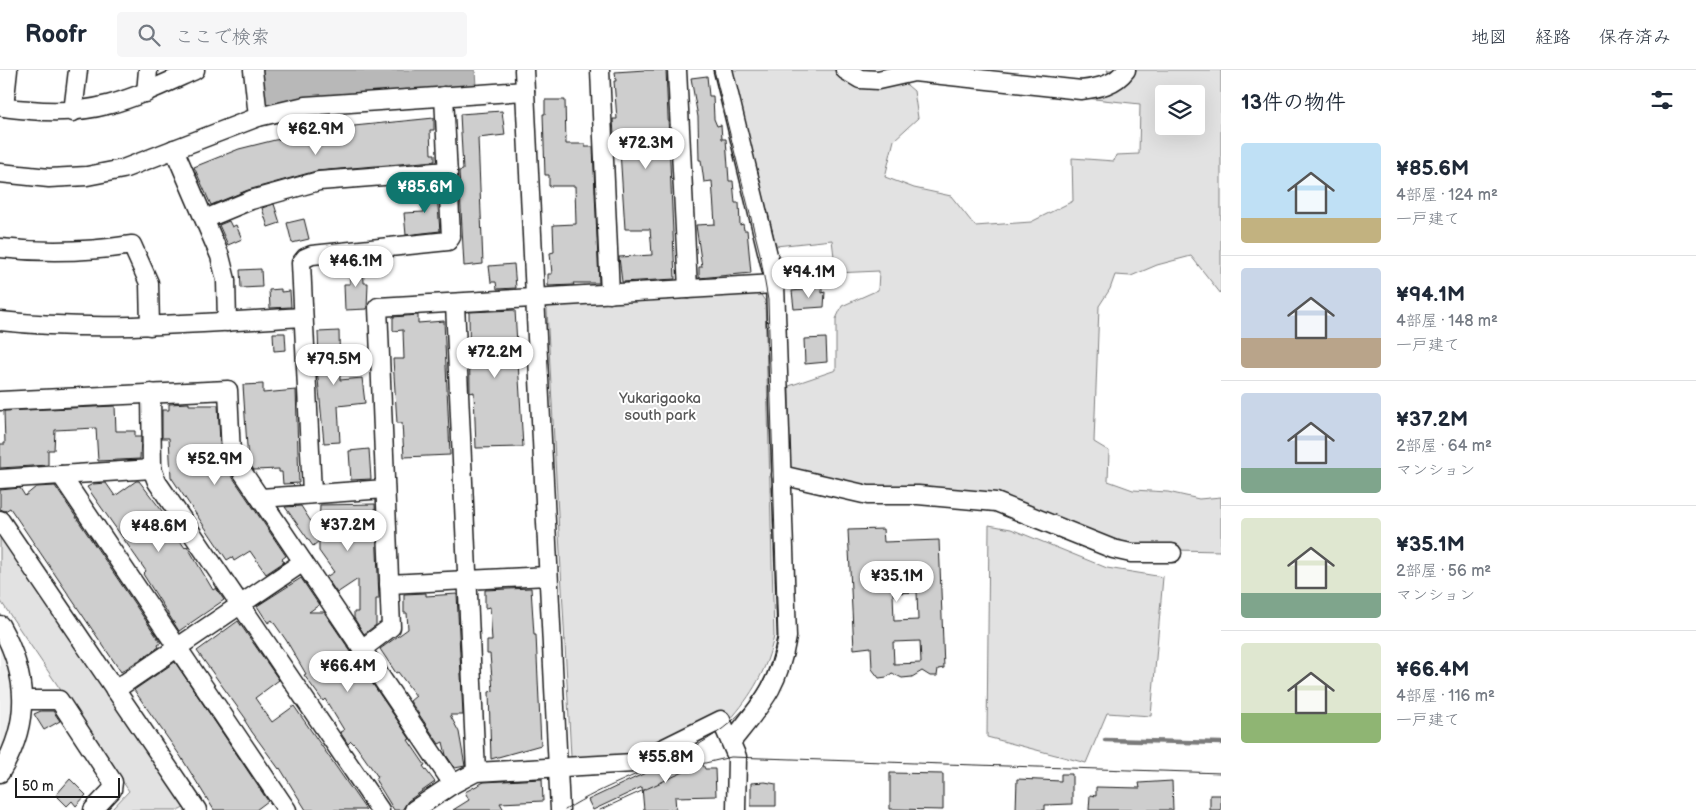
<!DOCTYPE html>
<html lang="ja">
<head>
<meta charset="utf-8">
<style>
	:root { --surface:#fff; --page:#f6f6f7; --text:#1f2937; --muted:#747a83; --line:#e0e1e3; --accent:#0f766e }
	body { margin:0; font-family:"Balsamiq Sans","Klee One",sans-serif; background:var(--page); color:var(--text); height:100vh; display:flex; flex-direction:column; font-size:19px; white-space:nowrap }
	* { box-sizing:border-box; margin:0 }
	p { font-size:16px; color:var(--muted) }
	.icon { flex:none; width:28px; height:28px; fill:none; stroke:currentColor; stroke-width:2; stroke-linecap:round; stroke-linejoin:round }
	.map { position:relative; flex:1; overflow:hidden }
	.panel { display:flex; flex-direction:column; background:var(--surface); width:475px }
	.panel>* { flex:none }
	.buttons { position:absolute; left:1155px; top:15px; display:grid; gap:10px }
	.buttons a { display:grid; place-items:center; width:50px; height:50px; border-radius:5px; background:var(--surface); box-shadow:0 5px 20px #0002; font-size:25px }
	.scale { position:absolute; left:15px; bottom:12px; width:105px; box-sizing:border-box; padding-left:5px; border:2px solid #1c1c1c; border-top:0; font-size:14px; line-height:18px; white-space:nowrap; color:#1c1c1c; -webkit-text-stroke:4px #fff; paint-order:stroke }
	.price { position:absolute; translate:-50% -42px; padding:0 11px; border-radius:18px; background:#fff; color:#222; font-size:16px; line-height:32px; filter:drop-shadow(0 1px 2px #0008) }
	.price::after { content:''; position:absolute; left:50%; top:30px; width:15px; height:11px; margin-left:-8px; background:inherit; clip-path:polygon(0 0,100% 0,50% 100%) }
	.price.active { background:var(--accent); color:#fff }
	ul { padding:0; list-style:none }
	li { display:flex; align-items:center; gap:15px; height:125px; padding:0 20px }
	li+li { border-top:1px solid var(--line) }
	li span { display:grid; place-items:center; flex:none; width:140px; height:100px; border-radius:5px; color:#555 }
	li>.icon { margin-inline-start:auto }
	span .icon { width:60px; height:60px; fill:#fffc; stroke-width:1 }
	li b { font-size:21px }
	h2 { display:flex; justify-content:space-between; align-items:center; height:60px; padding:0 20px; font-size:21px }
	header { display:flex; align-items:center; gap:30px; box-sizing:border-box; height:70px; padding:0 25px; background:var(--surface); border-bottom:1px solid var(--line) }
	header strong { font-size:24px }
	nav { display:flex; gap:28px; margin-inline-start:auto; font-size:18px }
	.search { width:350px; height:45px; background:var(--page); display:flex; align-items:center; gap:12px; box-sizing:border-box; padding:0 18px; border-radius:5px; color:var(--muted); font-size:19px }
	main { display:flex; flex:1; min-height:0 }
	.map>svg:first-child { display:block }
	.built { fill:#f0f0f0 }
	.green { fill:#e2e2e2; stroke:#7f7f7f; fill-rule:evenodd }
	.water { fill:#b8b8b8; stroke:#7a7a7a }
	.lines { fill:none; stroke-linecap:round; stroke-linejoin:round }
	.stream { stroke:#7a7a7a; stroke-width:4.5 }
	.building { fill:#cecece; stroke:#1c1c1c; fill-rule:evenodd }
	.minor-casing { stroke:#1c1c1c; stroke-width:21 }
	.minor { stroke:#fff; stroke-width:18 }
	.tram { stroke:#1c1c1c; stroke-width:1 }
	.labels { text-anchor:middle; stroke-width:4; stroke-linejoin:round; paint-order:stroke }
	.park-label { font-size:15px; fill:#575757; stroke:#fff }
</style>
</head>
<body>
<header>
<strong>Roofr</strong>
<div class="search"><svg class="icon" aria-label="search" viewBox="0 0 24 24"><circle cx="10" cy="10" r="6"/><path d="M15 15l6 6"/></svg>ここで検索</div>
<nav><a>地図</a><a>経路</a><a>保存済み</a></nav>
</header>
<main>
<div class="map">
<svg width="1221" height="740" viewBox="0 0 1221 740">
	<rect width="100%" height="100%" fill="#fff"/>
	<filter id="ink" filterUnits="userSpaceOnUse"><feTurbulence type="fractalNoise" baseFrequency=".02" numOctaves="2"/><feDisplacementMap in="SourceGraphic" scale="10" xChannelSelector="R" yChannelSelector="G"/><feConvolveMatrix kernelMatrix="1 2 1 2 8 2 1 2 1" color-interpolation-filters="sRGB"/></filter>
	<g filter="url(#ink)">
		<path class="built" d="M0 571 15 613 14 649 0 688Z"/>
		<g class="green">
			<path d="M732 0H839L901 10 914 21 918 48 894 70 885 107 914 118 951 126 975 156 1031 152 1073 131 1072 88 1114 91 1116 85 1139 84 1140 34 1076 27 1114 14 1107 0H1221V224L1191 186 1157 195 1131 206 1115 205 1110 219 1099 236 1094 372 1109 381 1108 411 1133 420 1168 422 1199 429 1221 427V481L1131 479 1015 434 870 419 790 400 789 316 836 300V249L842 236 878 220 879 201 836 203 832 170 776 176ZM1164 24H1196V56H1164Z"/>
			<path d="M759 222 765 231 774 566C767 600 752 625 729 651L723 642 630 686 574 690 571 686 547 240 550 232Z"/>
			<path d="M989 455 1011 459 1107 498 1163 507 1151 646 1107 643 1086 693 987 667Z"/>
			<path d="M0 458 187 736 180 740H111L129 721 0 530Z"/>
		</g>
		<path class="water" d="M259 0H475L476 16 264 41Z"/>
		<g class="lines">
			<path class="stream" d="M1105 670 1221 673"/>
		</g>
		<g class="building">
			<path d="M645 0H666L675 209 622 212 619 187 652 185 651 170 650 159H625L619 65H614L613 49H617L614 11H616L615 2Z"/>
			<path d="M707 6 709 26H713L714 49 717 56 721 55 722 69H726L729 111H733L735 133H739L740 155 743 154 744 160H747L751 203 699 208V197H702L696 155 715 154 712 111 704 112 701 90H699L698 47 691 8Z"/>
			<path d="M545 30H565L566 74H585V77H593L599 213H573L574 215 548 216V204H552L550 183 554 182 553 155 576 154 575 116H549V105H545L543 44H545Z"/>
			<path d="M502 41 505 65 478 68 483 194 464 196 459 101 463 100 460 44Z"/>
			<path d="M434 48V60H430L431 84H435V91L316 101 248 120 211 135 194 97 239 79 275 70 354 58V56Z"/>
			<path d="M436 113 440 161 406 165 404 143 424 142 422 114Z"/>
			<path d="M274 134 280 153 268 157 262 138Z"/>
			<path d="M304 149 309 169 292 173 287 153Z"/>
			<path d="M229 151 232 157 236 155 242 169 228 175 219 155Z"/>
			<path d="M363 190 364 213H368L367 239 345 240 344 214H350L349 192Z"/>
			<path d="M514 194 516 218 497 219 496 212H491L489 196Z"/>
			<path d="M261 199 262 217 241 218 240 200Z"/>
			<path d="M822 218V223L825 222 824 237 794 239 792 221Z"/>
			<path d="M281 219V222L290 221 291 237 270 238 269 220Z"/>
			<path d="M515 240 523 377 476 378 474 322 470 323 469 242Z"/>
			<path d="M418 245V253L444 251 450 385 404 387 402 353H397L393 289H404L403 260 393 261V247Z"/>
			<path d="M339 261 340 310 362 308 365 333 338 336 340 372 324 373 316 288H319L318 262Z"/>
			<path d="M273 263H285L286 280 274 281Z"/>
			<path d="M826 268 827 292 805 294 804 269Z"/>
			<path d="M263 314V323L296 320 299 413 283 414 282 402H279V399L254 400 248 392 243 315Z"/>
			<path d="M189 333V335H218L221 390 286 486 282 489 284 492 266 504 250 481 234 491 232 487 227 490 171 407 169 368H162V340H169V334Z"/>
			<path d="M115 336 116 361H135V367H141L140 389 98 391 96 358 55 360 54 380H48V395L0 398V374H5L4 341Z"/>
			<path d="M369 379 371 409 351 410 349 381Z"/>
			<path d="M136 411H139L156 433 165 445 162 446 185 478 187 476 213 520 216 518 224 530 179 561 143 504 146 501 87 417 93 414 106 413 115 426Z"/>
			<path d="M55 416 161 573 158 575 159 577 121 602 10 438 5 441 0 439V420L20 418 25 426 36 417Z"/>
			<path d="M375 434 379 529H376V555L364 564 354 548V542H358V509L337 523 326 507 334 502 319 481V471L313 476 285 437 301 436 319 464 320 435Z"/>
			<path d="M883 459 884 472 939 470 944 598 938 599 937 606H930L922 601 912 607 902 608 892 603 887 607 879 608 872 599 871 577 854 579 848 460ZM917 522 918 550 894 551 893 523ZM920 571 921 593 894 594 893 572Z"/>
			<path d="M301 508 319 535 309 542H324L410 669 408 670 425 695 423 696 435 712 408 731 402 740H394L375 709 378 707 356 676 351 671 348 674 340 662 344 660 325 629 323 631 304 605 306 604 286 570 272 550 268 553 257 536Z"/>
			<path d="M531 518 534 565H536L541 675 491 689 489 622 493 621 490 584H487V571H492L490 537 485 538V520Z"/>
			<path d="M426 523V526L457 524 463 645H450L459 662 465 696 455 698 446 685 443 672 439 674 410 631 416 626 398 602 396 603 380 579 408 559 407 543H404V524Z"/>
			<path d="M238 551 279 610 255 628 272 652 294 636 366 740H306L280 698 279 699 252 662 245 651 246 649 197 581Z"/>
			<path d="M175 592 268 731 256 740H214L181 687 134 620Z"/>
			<path d="M41 641H53L60 651 44 660 34 644Z"/>
			<path d="M696 679 705 699H715L716 726 675 727 676 740H644L642 717 593 740 588 730Z"/>
			<path d="M890 703 943 704V740L890 739Z"/>
			<path d="M1061 704H1072V734L1045 735V740H1016L1017 709 1061 711Z"/>
			<path d="M70 709 86 725 76 736 72 731 67 736 56 725Z"/>
			<path d="M542 709 543 731 500 733 504 740H453L469 730 465 722 484 712Z"/>
			<path d="M1172 711 1173 740H1089L1090 725 1096 726V717L1140 718 1139 713Z"/>
			<path d="M765 712 776 714V736H751V713Z"/>
			<rect x="1210" y="725" width="11" height="15"/>
		</g>
		<g class="lines">
			<g class="minor-casing">
				<g id="minor">
					<path d="M253 0 258 47"/>
					<path d="M524 0 560 740"/>
					<path d="M600 0 610 224"/>
					<path d="M677 0 688 219"/>
					<path d="M723 0 775 214 787 567C778 618 763 632 732 671"/>
					<path d="M845 0 860 9 878 10 914 2 1081 20C1098 18 1115 15 1126 0"/>
					<path d="M146 23 148 0"/>
					<path d="M0 36C10 39 20 39 30 40 98 47 135 27 195 0"/>
					<path d="M4 37 8 0"/>
					<path d="M73 42 78 0"/>
					<path d="M174 79 220 186 226 210 227 252"/>
					<path d="M0 103 49 108 87 106 123 99 258 47 305 36 525 21"/>
					<path d="M205 149 251 130 319 111 448 101"/>
					<path d="M0 178C45 183 87 182 132 175L149 213 150 256"/>
					<path d="M455 234 476 702"/>
					<path d="M0 251C101 262 202 253 302 247"/>
					<path d="M151 323 152 399 157 412 380 740"/>
					<path d="M0 331 228 320 231 385 453 714"/>
					<path d="M61 405 287 740"/>
					<path d="M781 405 868 425H918L996 432 1113 479 1131 483H1172"/>
					<path d="M0 409 152 399"/>
					<path d="M312 423 301 193 305 188 312 185 448 171 451 167 444 26"/>
					<path d="M261 428 385 419"/>
					<path d="M0 450 197 740"/>
					<path d="M389 514 548 506"/>
					<path d="M0 555C28 605 31 653 0 703"/>
					<path d="M362 579 391 557 378 237 775 214"/>
					<path d="M115 620 303 492"/>
					<path d="M23 630H59L113 712 112 720 93 740"/>
					<path d="M414 740 453 714 476 702 634 693 721 650 737 687 736 740"/>
				</g>
			</g>
			<use href="#minor" class="minor"/>
			<g class="tram">
				<path d="M565 740C647 688 759 680 778 567L768 230 760 184 714 0"/>
				<path d="M600 740 701 694 731 687 1221 703"/>
			</g>
		</g>
	</g>
	<g class="labels">
		<g class="park-label">
			<text x="660" y="333">Yukarigaoka<tspan x="660" dy="17">south park</tspan></text>
		</g>
	</g>
</svg>
<div class="buttons">
<a><svg class="icon" aria-label="layers" viewBox="0 0 24 24"><path d="M12 4l9 5-9 5-9-5zM3 14l9 5 9-5"/></svg></a>
</div>
<div class="scale">50 m</div>
<b class="price" style="left:316px;top:86px">¥62.9M</b>
<b class="price" style="left:646px;top:100px">¥72.3M</b>
<b class="price active" style="left:425px;top:144px">¥85.6M</b>
<b class="price" style="left:356px;top:218px">¥46.1M</b>
<b class="price" style="left:809px;top:229px">¥94.1M</b>
<b class="price" style="left:495px;top:309px">¥72.2M</b>
<b class="price" style="left:334px;top:316px">¥79.5M</b>
<b class="price" style="left:215px;top:416px">¥52.9M</b>
<b class="price" style="left:348px;top:482px">¥37.2M</b>
<b class="price" style="left:159px;top:483px">¥48.6M</b>
<b class="price" style="left:897px;top:533px">¥35.1M</b>
<b class="price" style="left:348px;top:623px">¥66.4M</b>
<b class="price" style="left:666px;top:714px">¥55.8M</b>
</div>
<section class="panel">
<h2>13件の物件<svg class="icon" aria-label="filters" viewBox="0 0 24 24"><path d="M4 7h16M4 17h16"/><circle cx="9" cy="7" r="2"/><circle cx="15" cy="17" r="2"/></svg></h2>
<ul>
<li><span style="background:linear-gradient(#bfe0f5 75%,#c2b280 0)"><svg class="icon" aria-label="home" viewBox="0 0 24 24"><path d="M3 11l9-7 9 7M6 9v11h12V9"/></svg></span><div><b>¥85.6M</b><p>4部屋 · 124 m²</p><p>一戸建て</p></div></li>
<li><span style="background:linear-gradient(#c9d6e8 70%,#b9a48a 0)"><svg class="icon" aria-label="home" viewBox="0 0 24 24"><path d="M3 11l9-7 9 7M6 9v11h12V9"/></svg></span><div><b>¥94.1M</b><p>4部屋 · 148 m²</p><p>一戸建て</p></div></li>
<li><span style="background:linear-gradient(#c9d6e8 75%,#7fa58c 0)"><svg class="icon" aria-label="home" viewBox="0 0 24 24"><path d="M3 11l9-7 9 7M6 9v11h12V9"/></svg></span><div><b>¥37.2M</b><p>2部屋 · 64 m²</p><p>マンション</p></div></li>
<li><span style="background:linear-gradient(#dfe7d0 75%,#7fa58c 0)"><svg class="icon" aria-label="home" viewBox="0 0 24 24"><path d="M3 11l9-7 9 7M6 9v11h12V9"/></svg></span><div><b>¥35.1M</b><p>2部屋 · 56 m²</p><p>マンション</p></div></li>
<li><span style="background:linear-gradient(#dfe7d0 70%,#8fb573 0)"><svg class="icon" aria-label="home" viewBox="0 0 24 24"><path d="M3 11l9-7 9 7M6 9v11h12V9"/></svg></span><div><b>¥66.4M</b><p>4部屋 · 116 m²</p><p>一戸建て</p></div></li>
</ul>
</section>
</main>
</body>
</html>
